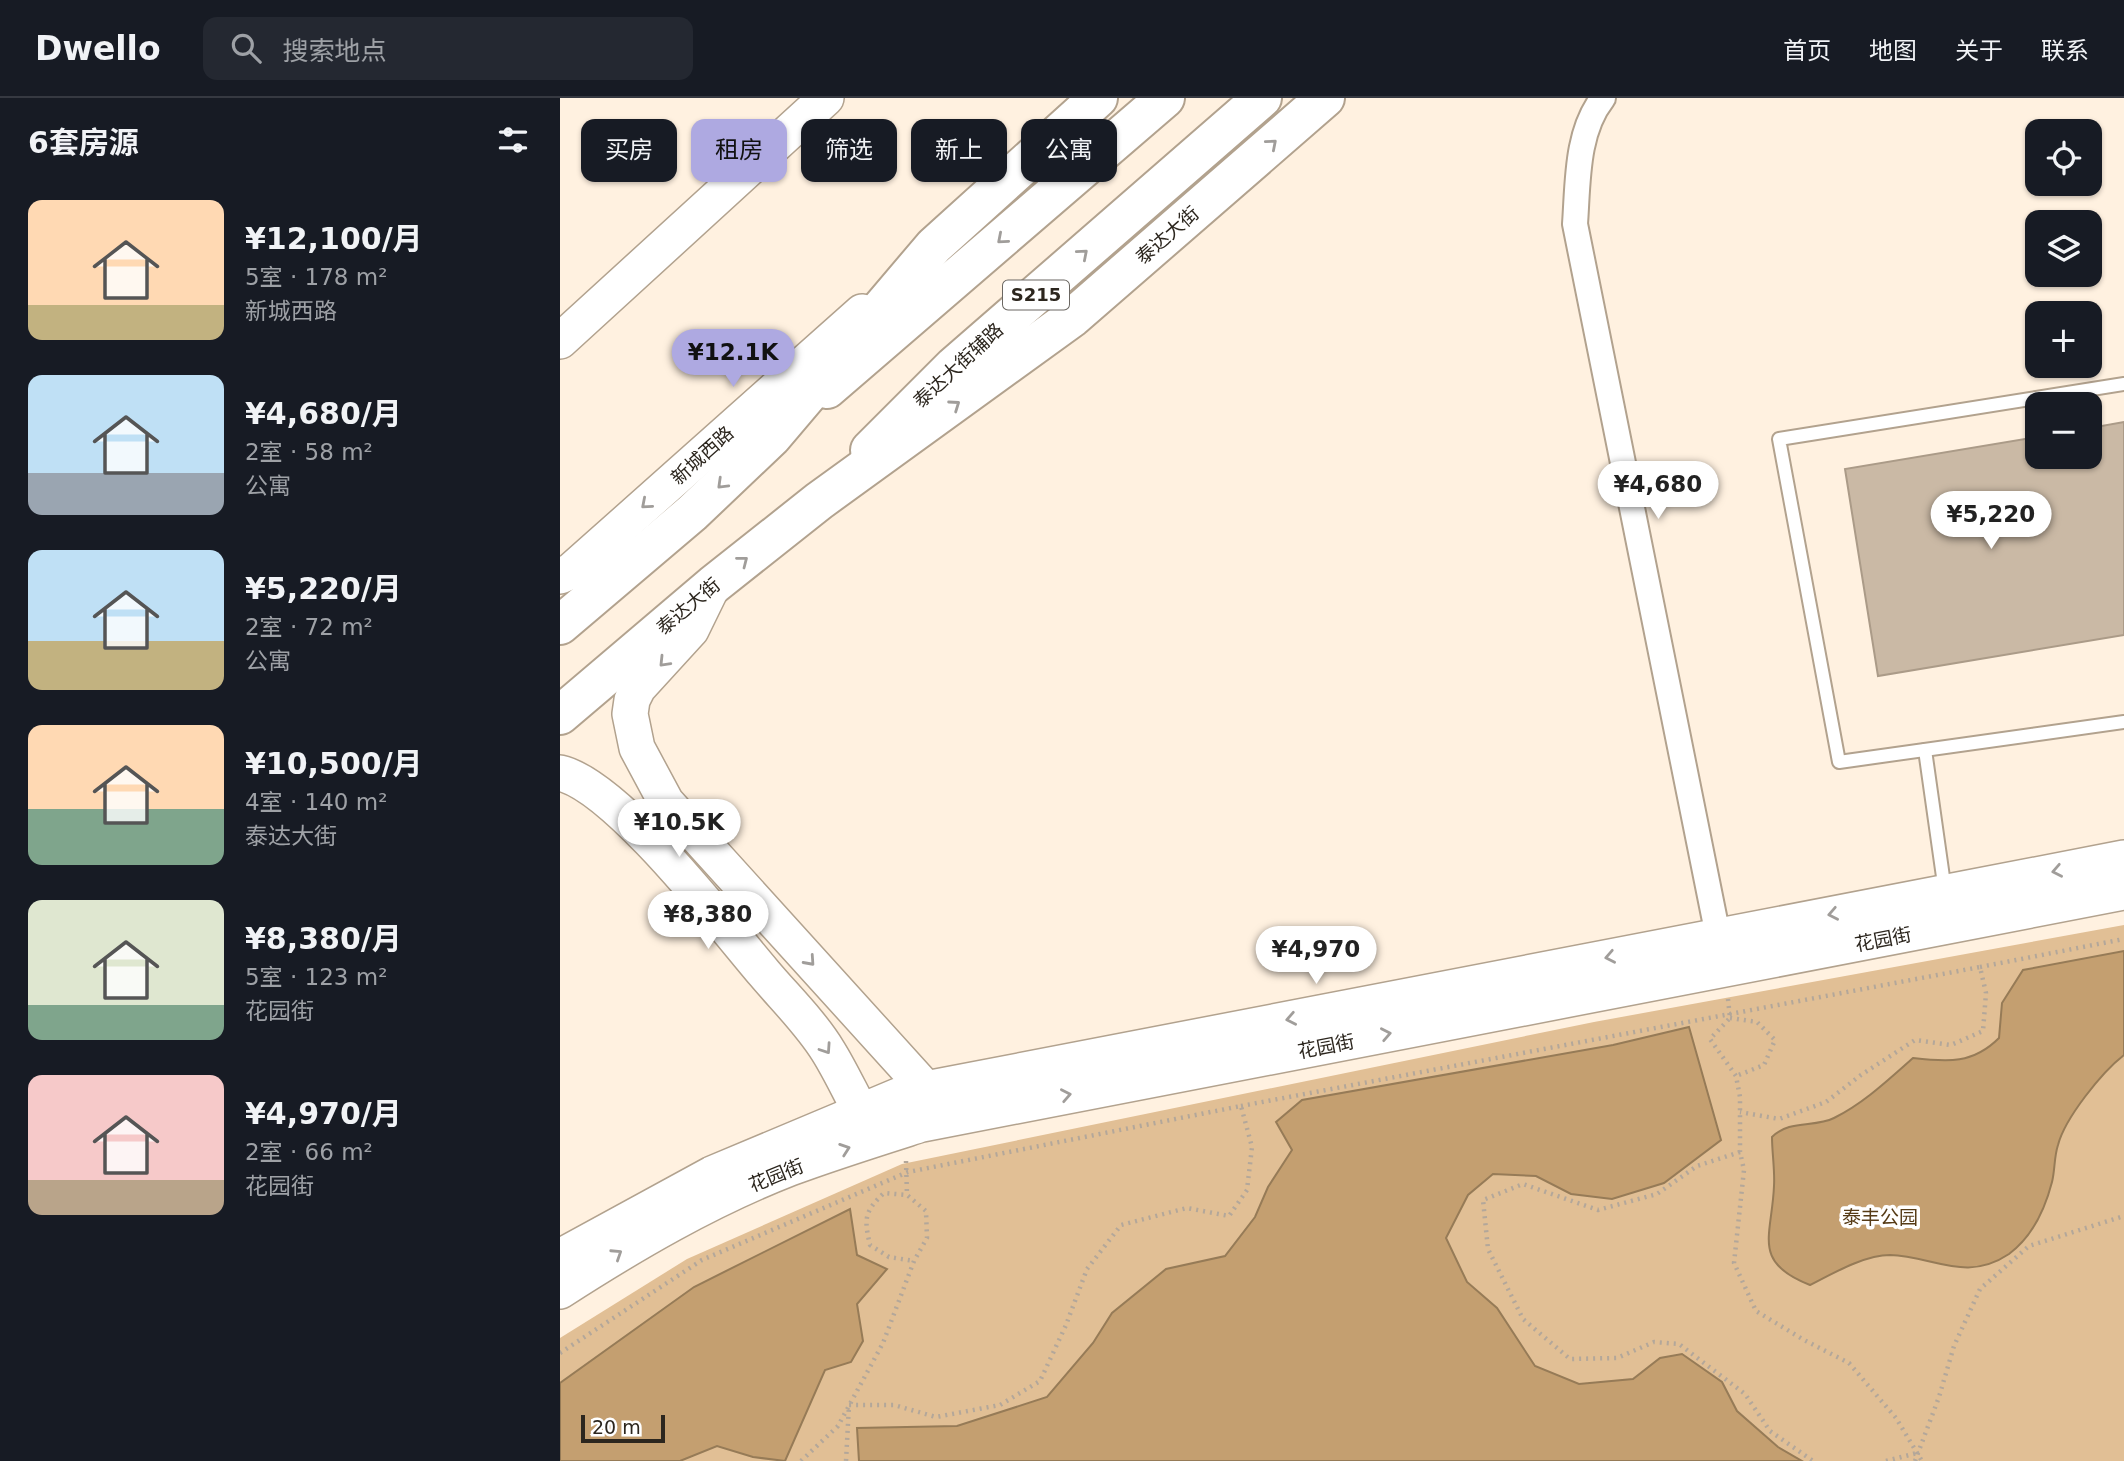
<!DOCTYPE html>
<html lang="zh">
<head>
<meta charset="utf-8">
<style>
	:root { --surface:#171b24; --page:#242831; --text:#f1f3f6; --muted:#9ea1a6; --line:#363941; --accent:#aea9e1 }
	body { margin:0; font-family:"DejaVu Sans","Noto Sans SC",sans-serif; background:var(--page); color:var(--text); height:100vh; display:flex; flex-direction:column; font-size:26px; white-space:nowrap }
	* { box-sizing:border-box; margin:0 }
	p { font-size:23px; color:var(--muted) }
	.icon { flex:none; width:38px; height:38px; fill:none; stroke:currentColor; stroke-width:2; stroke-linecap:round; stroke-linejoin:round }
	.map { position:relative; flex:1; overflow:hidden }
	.side { display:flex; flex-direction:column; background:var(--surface); width:560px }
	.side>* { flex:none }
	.hud { position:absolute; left:21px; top:21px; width:665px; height:63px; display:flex; gap:14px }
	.fabs { position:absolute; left:1465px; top:21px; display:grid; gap:14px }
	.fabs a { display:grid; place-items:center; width:77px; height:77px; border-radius:14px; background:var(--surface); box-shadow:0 2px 5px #0004; font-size:35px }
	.scale { position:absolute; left:21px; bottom:18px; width:84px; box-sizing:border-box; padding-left:7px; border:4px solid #2c261e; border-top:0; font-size:19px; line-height:24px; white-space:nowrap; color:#2c261e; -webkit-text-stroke:5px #fff; paint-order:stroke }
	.price { position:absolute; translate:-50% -60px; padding:0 16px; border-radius:24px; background:#fff; color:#222; font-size:23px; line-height:46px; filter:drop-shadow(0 2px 4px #0008) }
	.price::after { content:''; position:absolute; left:50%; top:42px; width:21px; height:16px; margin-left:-10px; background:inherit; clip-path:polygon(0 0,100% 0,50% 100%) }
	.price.selected { background:var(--accent); color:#111 }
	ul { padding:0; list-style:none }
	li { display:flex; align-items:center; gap:21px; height:175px; padding:0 28px }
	li span { display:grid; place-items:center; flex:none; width:196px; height:140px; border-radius:14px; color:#555 }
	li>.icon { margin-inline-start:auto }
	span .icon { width:84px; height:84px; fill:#fffc; stroke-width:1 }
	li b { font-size:30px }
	h2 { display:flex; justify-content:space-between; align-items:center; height:84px; padding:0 28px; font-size:30px }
	.pill { padding:0 24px; border-radius:14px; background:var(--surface); box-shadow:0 2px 5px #0004; font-size:24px; line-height:63px }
	.pill.selected { background:var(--accent); color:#111 }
	header { display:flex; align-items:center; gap:42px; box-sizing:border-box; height:98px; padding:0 35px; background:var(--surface); border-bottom:2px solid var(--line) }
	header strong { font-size:33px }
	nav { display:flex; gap:38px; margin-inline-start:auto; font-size:24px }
	.search { width:490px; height:63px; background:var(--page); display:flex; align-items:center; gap:18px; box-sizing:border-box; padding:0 24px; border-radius:14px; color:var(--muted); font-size:26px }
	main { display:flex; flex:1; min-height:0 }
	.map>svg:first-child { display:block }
	.green { fill:#e1bf95 }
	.water { fill:#c49f70; stroke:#967b57; stroke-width:2 }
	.building { fill:#cab9a5; stroke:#ab9b88; stroke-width:2 }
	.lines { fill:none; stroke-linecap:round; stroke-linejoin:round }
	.lane-casing { stroke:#b2a28e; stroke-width:16 }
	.street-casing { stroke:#b2a28e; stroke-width:28 }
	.secondary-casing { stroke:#b2a28e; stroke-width:38 }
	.primary-casing { stroke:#b2a28e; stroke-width:42 }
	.highway-casing { stroke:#b2a28e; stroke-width:42 }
	.path { stroke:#b3a79a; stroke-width:4.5; stroke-dasharray:2 5; stroke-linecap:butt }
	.lane { stroke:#fff; stroke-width:12 }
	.street { stroke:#fff; stroke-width:24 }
	.secondary { stroke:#fff; stroke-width:35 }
	.primary { stroke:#fff; stroke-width:38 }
	.highway { stroke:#fff; stroke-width:38 }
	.oneway { stroke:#a09d9a }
	.labels { text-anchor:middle; stroke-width:7; stroke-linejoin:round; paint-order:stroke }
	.shield { fill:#fff; stroke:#6b6762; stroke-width:2 }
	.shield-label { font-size:18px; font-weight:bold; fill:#2c261e }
	.street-label { font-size:19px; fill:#2c261e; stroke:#fff }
	.park-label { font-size:19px; fill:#563b16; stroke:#fff }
</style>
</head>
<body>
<header>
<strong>Dwello</strong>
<div class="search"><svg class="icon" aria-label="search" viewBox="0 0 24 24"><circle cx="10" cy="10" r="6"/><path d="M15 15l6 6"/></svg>搜索地点</div>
<nav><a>首页</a><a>地图</a><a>关于</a><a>联系</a></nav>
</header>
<main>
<section class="side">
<h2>6套房源<svg class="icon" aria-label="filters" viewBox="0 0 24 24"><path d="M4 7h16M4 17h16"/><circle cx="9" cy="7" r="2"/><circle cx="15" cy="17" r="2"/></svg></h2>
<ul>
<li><span style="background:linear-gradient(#ffd9b3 75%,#c2b280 0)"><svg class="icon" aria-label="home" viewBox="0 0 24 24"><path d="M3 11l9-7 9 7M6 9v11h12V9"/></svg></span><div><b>¥12,100/月</b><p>5室 · 178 m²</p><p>新城西路</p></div></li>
<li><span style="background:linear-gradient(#bfe0f5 70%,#9aa5b1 0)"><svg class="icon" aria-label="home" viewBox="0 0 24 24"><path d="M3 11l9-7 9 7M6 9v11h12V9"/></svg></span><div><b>¥4,680/月</b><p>2室 · 58 m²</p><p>公寓</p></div></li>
<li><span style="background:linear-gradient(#bfe0f5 65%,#c2b280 0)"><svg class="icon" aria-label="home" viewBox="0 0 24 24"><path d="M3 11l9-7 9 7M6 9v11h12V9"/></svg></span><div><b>¥5,220/月</b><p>2室 · 72 m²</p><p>公寓</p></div></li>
<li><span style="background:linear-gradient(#ffd9b3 60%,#7fa58c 0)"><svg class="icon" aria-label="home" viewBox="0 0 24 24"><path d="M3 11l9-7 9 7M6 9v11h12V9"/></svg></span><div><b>¥10,500/月</b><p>4室 · 140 m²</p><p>泰达大街</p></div></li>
<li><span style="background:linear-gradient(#dfe7d0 75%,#7fa58c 0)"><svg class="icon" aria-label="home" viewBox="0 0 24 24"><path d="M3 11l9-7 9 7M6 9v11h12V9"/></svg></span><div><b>¥8,380/月</b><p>5室 · 123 m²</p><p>花园街</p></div></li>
<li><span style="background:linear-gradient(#f6c9c9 75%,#b9a48a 0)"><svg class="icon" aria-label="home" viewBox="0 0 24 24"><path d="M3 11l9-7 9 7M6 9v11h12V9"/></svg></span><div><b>¥4,970/月</b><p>2室 · 66 m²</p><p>花园街</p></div></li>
</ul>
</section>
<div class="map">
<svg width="1564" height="1363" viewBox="0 0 1564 1363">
	<rect width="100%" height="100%" fill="#fff1e0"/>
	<path class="green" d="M1564 827V1363H0V1240L127 1161 342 1066 1034 924Z"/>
	<g class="water">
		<path d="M1564 853V957C1542 974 1505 1020 1498 1047 1494 1059 1495 1072 1492 1084 1485 1111 1472 1139 1449 1156 1406 1185 1373 1158 1330 1157 1304 1157 1272 1176 1250 1187 1191 1164 1212 1138 1214 1088 1215 1072 1212 1055 1212 1039 1230 1021 1254 1030 1274 1020 1304 1005 1328 982 1353 960 1388 964 1413 966 1439 940L1442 905 1463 872Z"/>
		<path d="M1129 929 1161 1042 1104 1085 1052 1101 1011 1096 976 1078 933 1076 908 1097 886 1140 907 1184 937 1210 975 1268 1019 1286 1073 1281 1100 1260 1122 1256 1162 1284 1177 1313 1218 1349 1242 1363H299L297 1330 397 1328 487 1299 533 1245 552 1215 606 1171 665 1158 695 1119 708 1089 732 1052 716 1024 742 1002 1053 947Z"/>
		<path d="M290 1111 297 1157 327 1171 297 1206 303 1243 291 1264 265 1272 225 1363 193 1359 157 1348 120 1363H0V1285L134 1189Z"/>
	</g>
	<path class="building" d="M1564 324V537L1318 578 1285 371 1477 339V359H1530V330Z"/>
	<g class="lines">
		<g class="lane-casing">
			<g id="lane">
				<path d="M1564 286 1219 341 1279 664 1564 624"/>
				<path d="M1365 652 1385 793"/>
			</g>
		</g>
		<g class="street-casing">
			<path id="street" d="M1043 0C1016 34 1018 85 1015 126L1158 838"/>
		</g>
		<g class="secondary-casing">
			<g id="secondary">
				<path d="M0 243 266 0"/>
				<path d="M0 478 11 473 302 214"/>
				<path d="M153 487 131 532 78 590 72 602 70 616 77 650 106 704 366 991"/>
				<path d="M0 675C57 688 163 827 204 875 225 900 251 925 268 953 280 972 290 994 301 1014"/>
				<path d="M0 1159 152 1076 338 998 366 991 1564 760"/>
				<path d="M0 1193C73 1146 148 1102 230 1070 273 1054 318 1040 362 1026L1564 794"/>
			</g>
		</g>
		<g class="primary-casing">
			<g id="primary">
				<path d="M267 291 605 0"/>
				<path d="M310 352 394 268 702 0"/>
			</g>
		</g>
		<g class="highway-casing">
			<g id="highway">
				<path d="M0 527 132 415 212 339 374 148 538 0"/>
				<path d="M0 617 153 487 259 403 513 219 765 0"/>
			</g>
		</g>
		<g class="path">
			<path d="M1420 869 1564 841"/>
			<path d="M1168 901 1170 920 1150 941 1176 978 1180 999V1054L1184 1072 1174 1165 1196 1213 1244 1242 1289 1265 1336 1320 1362 1363"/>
			<path d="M1170 920 1197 924 1215 942 1204 967 1176 978"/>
			<path d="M681 1008 1420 869 1426 895 1423 933 1391 947 1355 942 1301 977 1266 1004 1219 1021 1180 1014"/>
			<path d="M1180 1054 1137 1068 1097 1096 1038 1112 963 1086 923 1102 928 1151 963 1221 1010 1261 1057 1260 1094 1244 1119 1246 1185 1296 1210 1333 1253 1363"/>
			<path d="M346 1063 347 1097"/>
			<path d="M0 1255 142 1162 348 1074 681 1008 692 1049 687 1092 669 1118 627 1110 561 1127 527 1171 506 1227 480 1283 440 1307 376 1319 334 1307H289L286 1363"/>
			<path d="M241 1363 278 1328 323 1245 354 1163 367 1140 366 1113 347 1097 324 1095C304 1114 304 1121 310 1147L329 1159 354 1163"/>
			<path d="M1326 1363 1357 1355"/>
			<path d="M1355 1363 1379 1299 1394 1248 1420 1191 1469 1148 1564 1118"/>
		</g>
		<use href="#lane" class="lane"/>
		<use href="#street" class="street"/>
		<use href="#secondary" class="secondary"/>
		<use href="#primary" class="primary"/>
		<use href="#highway" class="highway"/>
	</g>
	<defs><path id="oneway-chevron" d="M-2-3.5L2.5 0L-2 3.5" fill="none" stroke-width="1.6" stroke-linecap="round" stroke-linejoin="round" transform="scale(1.75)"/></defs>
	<g class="oneway">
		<use href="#oneway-chevron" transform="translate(712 46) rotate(-41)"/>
		<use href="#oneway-chevron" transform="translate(442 141) rotate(139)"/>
		<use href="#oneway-chevron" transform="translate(523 156) rotate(-41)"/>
		<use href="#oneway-chevron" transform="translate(395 307) rotate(-35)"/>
		<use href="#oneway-chevron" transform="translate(162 386) rotate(136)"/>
		<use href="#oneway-chevron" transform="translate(86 406) rotate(139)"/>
		<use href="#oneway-chevron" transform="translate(183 463) rotate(-38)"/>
		<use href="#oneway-chevron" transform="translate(104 564) rotate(134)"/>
		<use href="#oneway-chevron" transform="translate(1497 773) rotate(169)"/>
		<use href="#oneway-chevron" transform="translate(1273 816) rotate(169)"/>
		<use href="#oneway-chevron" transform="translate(1050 859) rotate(169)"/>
		<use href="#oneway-chevron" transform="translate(250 863) rotate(48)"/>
		<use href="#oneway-chevron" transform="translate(731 921) rotate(169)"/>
		<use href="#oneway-chevron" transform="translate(826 936) rotate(-11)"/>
		<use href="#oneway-chevron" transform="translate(266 951) rotate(56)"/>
		<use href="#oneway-chevron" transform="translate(506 997) rotate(-11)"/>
		<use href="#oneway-chevron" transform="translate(285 1051) rotate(-19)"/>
		<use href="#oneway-chevron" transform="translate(57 1156) rotate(-33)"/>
	</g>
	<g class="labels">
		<rect class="shield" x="443" y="182.5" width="66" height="29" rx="5"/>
		<g class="shield-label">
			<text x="476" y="203">S215</text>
		</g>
		<g class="street-label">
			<text transform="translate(607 137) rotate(-41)" y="7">泰达大街</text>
			<text transform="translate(398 267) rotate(-43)" y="7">泰达大街辅路</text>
			<text transform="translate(142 357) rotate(-42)" y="7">新城西路</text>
			<text transform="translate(128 508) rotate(-40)" y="7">泰达大街</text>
			<text transform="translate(1323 841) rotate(-11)" y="7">花园街</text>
			<text transform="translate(766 948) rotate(-11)" y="7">花园街</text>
			<text transform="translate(216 1077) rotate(-22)" y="7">花园街</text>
		</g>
		<g class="park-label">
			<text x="1320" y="1126">泰丰公园</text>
		</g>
	</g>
</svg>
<div class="fabs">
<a><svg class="icon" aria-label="locate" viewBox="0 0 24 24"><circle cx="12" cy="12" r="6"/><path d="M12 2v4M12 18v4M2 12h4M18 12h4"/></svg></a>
<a><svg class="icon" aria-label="layers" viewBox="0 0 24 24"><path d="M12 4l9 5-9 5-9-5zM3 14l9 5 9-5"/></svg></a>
<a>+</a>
<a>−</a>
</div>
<div class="scale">20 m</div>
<b class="price selected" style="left:173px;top:291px">¥12.1K</b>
<b class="price" style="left:1098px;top:423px">¥4,680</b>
<b class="price" style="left:1431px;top:453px">¥5,220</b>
<b class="price" style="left:119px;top:761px">¥10.5K</b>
<b class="price" style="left:148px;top:853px">¥8,380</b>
<b class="price" style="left:756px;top:888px">¥4,970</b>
<div class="hud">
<a class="pill">买房</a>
<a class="pill selected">租房</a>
<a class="pill">筛选</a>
<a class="pill">新上</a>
<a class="pill">公寓</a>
</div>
</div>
</main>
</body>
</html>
